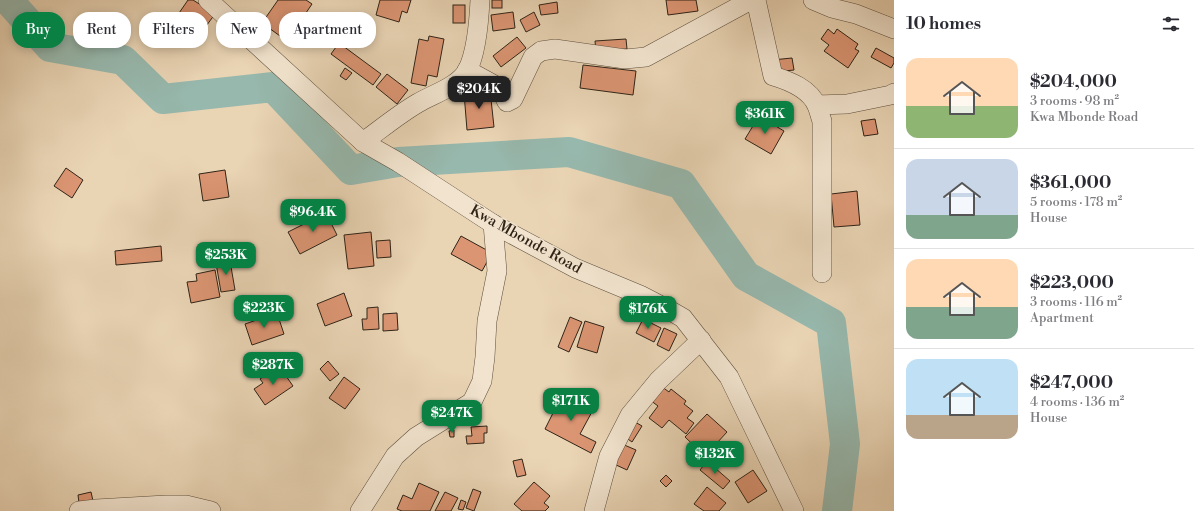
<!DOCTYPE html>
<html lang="en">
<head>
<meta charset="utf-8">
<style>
	:root { --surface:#fff; --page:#f2f2f3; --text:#2b2b33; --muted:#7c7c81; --line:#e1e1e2; --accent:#0b8043 }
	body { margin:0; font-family:"Libre Bodoni",serif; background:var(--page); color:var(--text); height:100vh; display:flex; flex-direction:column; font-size:15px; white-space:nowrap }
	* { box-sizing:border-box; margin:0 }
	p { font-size:13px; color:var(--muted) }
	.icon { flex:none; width:22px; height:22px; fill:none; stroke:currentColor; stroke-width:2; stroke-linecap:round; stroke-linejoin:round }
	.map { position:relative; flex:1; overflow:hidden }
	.panel { display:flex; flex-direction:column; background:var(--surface); width:300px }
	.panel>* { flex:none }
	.hud { position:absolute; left:12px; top:12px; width:380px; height:36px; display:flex; gap:8px }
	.price { position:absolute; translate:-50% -34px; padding:0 9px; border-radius:8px; background:var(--accent); color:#fff; font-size:13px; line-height:26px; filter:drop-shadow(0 1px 2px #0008) }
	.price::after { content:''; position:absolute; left:50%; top:24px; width:12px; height:9px; margin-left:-6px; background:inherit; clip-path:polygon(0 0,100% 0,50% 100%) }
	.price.on { background:#222; color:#fff }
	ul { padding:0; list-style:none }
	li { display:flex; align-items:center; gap:12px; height:100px; padding:0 12px }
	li+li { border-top:1px solid var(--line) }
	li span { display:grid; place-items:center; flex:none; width:112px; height:80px; border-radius:12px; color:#555 }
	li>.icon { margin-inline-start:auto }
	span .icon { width:48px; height:48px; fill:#fffc; stroke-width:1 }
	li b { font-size:17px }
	h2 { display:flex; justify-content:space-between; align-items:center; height:48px; padding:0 12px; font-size:17px }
	.pill { padding:0 14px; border-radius:16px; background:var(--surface); box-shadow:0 2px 10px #0003; font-size:14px; line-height:36px }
	.pill.on { background:var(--accent); color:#fff }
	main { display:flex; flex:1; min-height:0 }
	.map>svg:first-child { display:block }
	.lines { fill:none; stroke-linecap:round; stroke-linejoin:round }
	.river { stroke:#97b8ad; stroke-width:30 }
	.building { fill:#db9573; stroke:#2f2317 }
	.minor-casing { stroke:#5e4f3e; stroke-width:20 }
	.minor { stroke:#f1e3ce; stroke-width:19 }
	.labels { text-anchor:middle; stroke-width:3; stroke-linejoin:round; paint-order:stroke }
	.street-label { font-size:15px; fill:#2f2317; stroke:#f1e3ce }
</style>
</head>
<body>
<main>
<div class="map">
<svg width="894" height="511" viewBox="0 0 894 511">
	<rect width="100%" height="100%" fill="#e9d4b4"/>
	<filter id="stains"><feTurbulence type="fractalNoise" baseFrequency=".005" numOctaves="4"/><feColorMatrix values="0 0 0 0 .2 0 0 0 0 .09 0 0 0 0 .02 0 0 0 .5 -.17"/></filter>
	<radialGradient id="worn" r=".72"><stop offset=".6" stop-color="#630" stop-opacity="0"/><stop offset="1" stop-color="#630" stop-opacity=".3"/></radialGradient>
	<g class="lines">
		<path class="river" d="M8 0 50 47 123 60 163 99 273 87 351 170 398 162 569 152 681 184 746 276 831 323 845 444 837 511"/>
	</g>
	<g class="building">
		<path d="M188 0H193L215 14 201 33 177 16Z"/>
		<path d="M278 0H306L312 4 287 41 262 23Z"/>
		<path d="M380 0H411L407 13 402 11 399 22 376 15Z"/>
		<rect x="492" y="0" width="10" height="8"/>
		<path d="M666 0H696L698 11 668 15Z"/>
		<path d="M557 2 558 13 541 15 539 5Z"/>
		<rect x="453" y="5" width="12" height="18"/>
		<path d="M513 12 515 28 493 31 491 15Z"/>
		<path d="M534 12 540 25 526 32 520 20Z"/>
		<path d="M828 29 834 34 837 29 858 44 855 49 859 51 848 68 824 51 829 45 821 39Z"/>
		<path d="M429 36 444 39 437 77 428 75 426 86 411 83 419 39 428 41Z"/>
		<path d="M517 37 526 48 501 67 493 56Z"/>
		<path d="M626 39 627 49 596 52 595 41Z"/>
		<path d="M339 43 381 74 373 85 331 54Z"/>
		<path d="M876 48 894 58V63L891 68 871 57Z"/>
		<path d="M792 58 794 70 774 72 772 60Z"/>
		<path d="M583 65 636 71 633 95 580 88Z"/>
		<path d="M345 68 352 73 346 80 340 76Z"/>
		<path d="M387 74 408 90 397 104 376 87Z"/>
		<path d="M490 90 494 127 467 130 464 93Z"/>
		<path d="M759 116 784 131 771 154 745 139Z"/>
		<path d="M875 119 878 134 864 136 861 121Z"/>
		<path d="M66 168 83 180 72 198 54 186Z"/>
		<path d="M225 170 229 197 203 201 199 174Z"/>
		<path d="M857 191 860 225 834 227 831 194Z"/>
		<path d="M326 213 337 235 300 254 288 232Z"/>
		<path d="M371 232 374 266 348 269 344 235Z"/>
		<path d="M461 236 492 253 482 271 451 254Z"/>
		<path d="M390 240 391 257 377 258 376 241Z"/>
		<path d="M161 246 162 261 116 265 115 251Z"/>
		<path d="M230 261 235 290 221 292 216 263Z"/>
		<path d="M215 270 220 297 191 303 187 282 197 281 196 274Z"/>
		<path d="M344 293 352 316 325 326 317 304Z"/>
		<path d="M378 307 379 329 363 330 362 319H367V308Z"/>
		<path d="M277 313 284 334 252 345 245 324Z"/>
		<path d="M397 313 398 330 383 331V314Z"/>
		<path d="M570 317 582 322 569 352 558 347Z"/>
		<path d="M643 319 661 328 654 342 636 333Z"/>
		<path d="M585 321 604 327 597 353 577 347Z"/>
		<path d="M664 328 677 334 669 351 657 345Z"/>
		<path d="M328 361 339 374 330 381 320 369Z"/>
		<path d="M279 366 293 386 265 405 254 389 263 383 260 379Z"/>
		<path d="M344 377 360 389 345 409 329 398Z"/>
		<path d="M661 386 669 392 671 389 686 401 684 404 693 411 687 418 694 423 686 434 669 420 662 428 649 418 658 406 650 400Z"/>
		<path d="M563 393 594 408 580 434 596 442 591 453 545 429Z"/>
		<path d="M707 414 727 432 705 456 685 437Z"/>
		<path d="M635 422 642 426 632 442 625 437Z"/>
		<path d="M487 426V433H484V443L467 444 466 436H472L471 427Z"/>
		<path d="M454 430V437H450L449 431Z"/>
		<path d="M622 444 636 450 627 470 614 464Z"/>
		<path d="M718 452 723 457 717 463 712 458Z"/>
		<path d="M522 459 526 475 517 477 513 461Z"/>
		<path d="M707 461 730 481 723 489 700 470Z"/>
		<path d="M753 470 767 491 748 503 735 482Z"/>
		<path d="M666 475 672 481 666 487 660 481Z"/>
		<path d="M534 482 550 496 544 503 549 507 545 511H522L514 504Z"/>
		<path d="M419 483 439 492 430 511H402L397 509 403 495 412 499Z"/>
		<path d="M707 487 726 503 719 511H704L694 504Z"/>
		<path d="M473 489 481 492 474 511 466 508Z"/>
		<path d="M91 492 93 501 79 503 78 495Z"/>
		<path d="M445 492 458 498 451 511H435Z"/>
		<path d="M461 500 466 502 463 510 458 509Z"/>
	</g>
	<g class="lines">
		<g class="minor-casing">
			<g id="minor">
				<path d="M208 0 363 142 398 162 493 224 575 268 640 295 669 310 683 318 729 377 794 511"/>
				<path d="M756 0 773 76C790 81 810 89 817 106 819 110 820 116 822 121V273"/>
				<path d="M813 0 832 8 856 14 894 29"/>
				<path d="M467 70 500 88 507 102 513 99 533 57 541 51 555 49 625 59 646 57 751 0"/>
				<path d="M817 105 847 104 891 95 894 93"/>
				<path d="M363 142C381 129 399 114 418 103 433 94 460 86 468 69 477 50 479 21 480 0"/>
				<path d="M79 511 96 509 166 505H186L211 511"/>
				<path d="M360 511 395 456 416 437 472 402 482 381 485 357 487 321 497 271 493 224"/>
				<path d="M594 511 609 456 630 415 658 381 701 340"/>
			</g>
		</g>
		<use href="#minor" class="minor"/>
	</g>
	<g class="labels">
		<g class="street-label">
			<text transform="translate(526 239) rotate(29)" y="5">Kwa Mbonde Road</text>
		</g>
	</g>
	<rect width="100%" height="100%" filter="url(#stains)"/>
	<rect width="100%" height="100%" fill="url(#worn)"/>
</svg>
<b class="price on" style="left:479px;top:110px">$204K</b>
<b class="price" style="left:765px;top:135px">$361K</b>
<b class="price" style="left:313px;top:233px">$96.4K</b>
<b class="price" style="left:226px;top:276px">$253K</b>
<b class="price" style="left:264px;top:329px">$223K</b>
<b class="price" style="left:648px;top:330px">$176K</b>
<b class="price" style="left:273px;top:386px">$287K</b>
<b class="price" style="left:571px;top:422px">$171K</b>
<b class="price" style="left:452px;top:434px">$247K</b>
<b class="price" style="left:715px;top:475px">$132K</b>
<div class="hud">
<a class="pill on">Buy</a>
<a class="pill">Rent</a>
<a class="pill">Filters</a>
<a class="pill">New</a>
<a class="pill">Apartment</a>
</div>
</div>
<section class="panel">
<h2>10 homes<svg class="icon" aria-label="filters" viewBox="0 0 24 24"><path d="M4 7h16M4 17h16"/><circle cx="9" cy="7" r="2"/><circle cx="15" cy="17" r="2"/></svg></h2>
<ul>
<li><span style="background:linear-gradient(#ffd9b3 60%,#8fb573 0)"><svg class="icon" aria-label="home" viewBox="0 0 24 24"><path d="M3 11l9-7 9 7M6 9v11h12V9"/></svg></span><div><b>$204,000</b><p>3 rooms · 98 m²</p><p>Kwa Mbonde Road</p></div></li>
<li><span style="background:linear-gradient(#c9d6e8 70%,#7fa58c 0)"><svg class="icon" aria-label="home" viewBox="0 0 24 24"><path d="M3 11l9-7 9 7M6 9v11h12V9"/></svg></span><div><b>$361,000</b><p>5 rooms · 178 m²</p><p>House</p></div></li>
<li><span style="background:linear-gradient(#ffd9b3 60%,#7fa58c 0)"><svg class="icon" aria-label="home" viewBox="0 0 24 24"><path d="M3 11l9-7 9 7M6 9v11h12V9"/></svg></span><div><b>$223,000</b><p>3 rooms · 116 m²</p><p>Apartment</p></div></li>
<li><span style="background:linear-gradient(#bfe0f5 70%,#b9a48a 0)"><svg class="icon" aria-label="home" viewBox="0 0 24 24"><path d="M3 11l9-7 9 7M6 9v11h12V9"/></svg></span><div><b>$247,000</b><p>4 rooms · 136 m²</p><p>House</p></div></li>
</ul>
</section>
</main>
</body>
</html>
